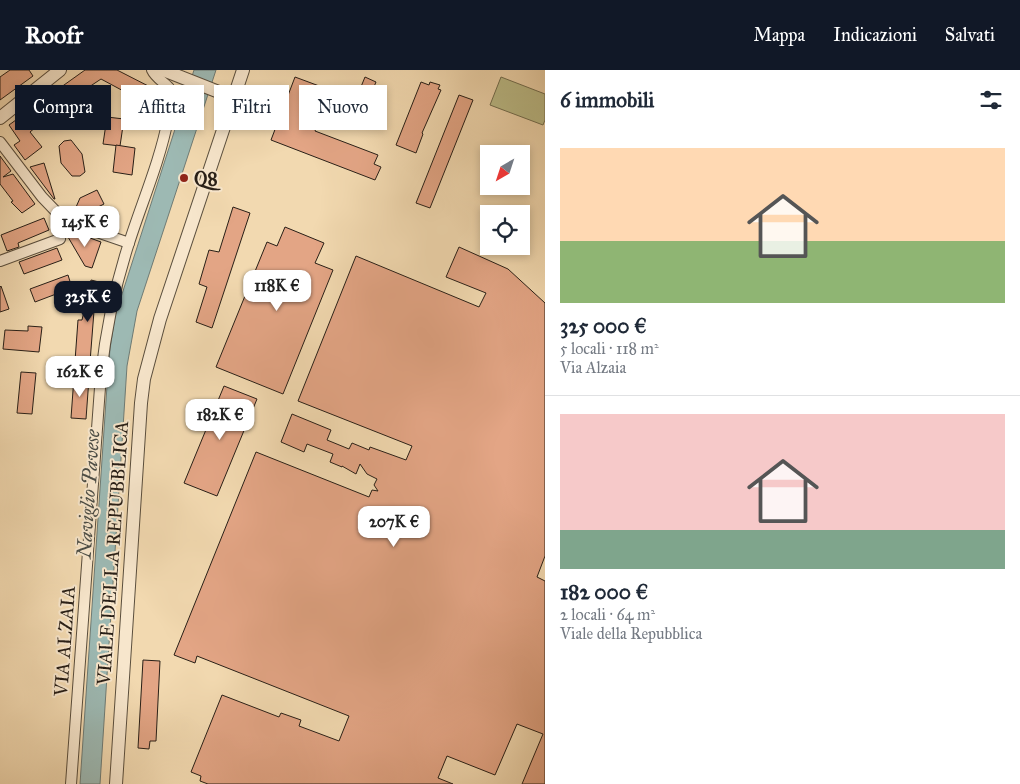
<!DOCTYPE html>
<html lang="it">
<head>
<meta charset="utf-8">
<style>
	:root { --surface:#fff; --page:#f2f2f3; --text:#1f2937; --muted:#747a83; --line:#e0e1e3; --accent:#111827 }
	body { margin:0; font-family:"IM FELL Great Primer",serif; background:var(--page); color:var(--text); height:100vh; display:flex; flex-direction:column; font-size:19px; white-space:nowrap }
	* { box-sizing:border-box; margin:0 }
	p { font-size:16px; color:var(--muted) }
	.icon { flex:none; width:28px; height:28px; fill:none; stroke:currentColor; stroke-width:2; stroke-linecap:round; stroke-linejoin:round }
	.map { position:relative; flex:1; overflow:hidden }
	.sheet { display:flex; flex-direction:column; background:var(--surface); width:475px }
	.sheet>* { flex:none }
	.top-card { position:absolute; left:15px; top:15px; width:455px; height:45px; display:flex; gap:10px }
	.needle { width:32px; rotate:219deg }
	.fabs { position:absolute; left:480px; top:75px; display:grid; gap:10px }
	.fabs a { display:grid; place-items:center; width:50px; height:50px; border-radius:0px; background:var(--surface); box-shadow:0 2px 8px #0003; font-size:25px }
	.price { position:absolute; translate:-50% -42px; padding:0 11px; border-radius:10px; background:#fff; color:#222; font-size:16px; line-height:32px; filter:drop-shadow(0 1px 2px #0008) }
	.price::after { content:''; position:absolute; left:50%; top:30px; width:15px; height:11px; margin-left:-8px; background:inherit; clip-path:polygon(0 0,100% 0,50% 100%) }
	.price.selected { background:var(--accent); color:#fff }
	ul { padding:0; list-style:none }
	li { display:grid; align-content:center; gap:10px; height:265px; padding:0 15px }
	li+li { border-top:1px solid var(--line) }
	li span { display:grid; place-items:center; height:155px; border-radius:0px; color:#555 }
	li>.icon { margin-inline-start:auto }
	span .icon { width:90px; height:90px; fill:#fffc; stroke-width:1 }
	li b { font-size:21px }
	h2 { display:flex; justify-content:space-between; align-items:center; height:60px; padding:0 15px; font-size:21px }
	.chip { padding:0 18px; border-radius:0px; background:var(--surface); box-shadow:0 2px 8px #0003; font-size:18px; line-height:45px }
	.chip.selected { background:var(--accent); color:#fff }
	header { display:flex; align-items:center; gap:30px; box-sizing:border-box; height:70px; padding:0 25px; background:var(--accent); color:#fff }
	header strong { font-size:24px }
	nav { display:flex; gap:28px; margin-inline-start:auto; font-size:18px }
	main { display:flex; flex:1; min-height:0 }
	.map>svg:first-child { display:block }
	.green { fill:#bdbe8a; stroke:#726e50 }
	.water { fill:#9db9b3; stroke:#6e7b75 }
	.building { fill:#e3a585; stroke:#281f17 }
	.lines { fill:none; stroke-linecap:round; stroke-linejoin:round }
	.minor-casing { stroke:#5a4e3d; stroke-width:12 }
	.tertiary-casing { stroke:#5a4e3d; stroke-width:14 }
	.minor { stroke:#f7e6cc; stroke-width:10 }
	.tertiary { stroke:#f7e6cc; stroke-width:12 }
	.poi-dot { fill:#8f2418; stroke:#f7e6cc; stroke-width:2 }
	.labels { text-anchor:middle; stroke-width:4; stroke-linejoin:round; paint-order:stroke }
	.poi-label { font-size:19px; font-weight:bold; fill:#281f17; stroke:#f7e6cc; text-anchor:start }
	.street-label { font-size:19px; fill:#281f17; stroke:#f7e6cc }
	.water-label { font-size:20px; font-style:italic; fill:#4b4d46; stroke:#f7e6cc }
</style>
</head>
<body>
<header>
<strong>Roofr</strong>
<nav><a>Mappa</a><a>Indicazioni</a><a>Salvati</a></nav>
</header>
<main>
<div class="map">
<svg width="545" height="714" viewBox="0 0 545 714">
	<rect width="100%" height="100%" fill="#f2d9b0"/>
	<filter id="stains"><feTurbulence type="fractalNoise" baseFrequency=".004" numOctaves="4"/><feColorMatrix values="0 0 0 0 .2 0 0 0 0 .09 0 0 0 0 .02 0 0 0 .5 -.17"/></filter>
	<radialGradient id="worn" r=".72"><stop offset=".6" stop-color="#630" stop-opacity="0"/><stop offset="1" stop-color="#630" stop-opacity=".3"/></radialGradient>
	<path class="green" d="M501 7 545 24V50L543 55 490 35Z"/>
	<path class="water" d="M194 0H216L137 241 127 296 100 714H80L107 316 110 279 115 246Z"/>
	<g class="building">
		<path d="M10 0H29L33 6 0 30V7Z"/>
		<path d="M85 0H117L160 22 159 43 142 42V31L101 9 71 29 78 39 66 47 50 25Z"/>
		<path d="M295 7 330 20 315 61 378 85 374 94 381 97 375 110 271 70Z"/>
		<path d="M365 7 376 12 360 50 349 46Z"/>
		<path d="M421 12 429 15 430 12 440 15 438 19 441 20 422 63 423 64 416 83 396 75Z"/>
		<path d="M459 25 473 30 430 138 416 133Z"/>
		<path d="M31 39 36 45V57L30 62 42 77 25 90 14 75 20 71 9 55Z"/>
		<path d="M107 47 124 49 120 76 103 74Z"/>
		<path d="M71 70 82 84 85 102 80 106H72L61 93 59 76 64 71Z"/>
		<path d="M116 75 135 78 132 105 113 102Z"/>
		<path d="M0 86 11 101 3 107 13 104 35 134 22 143 11 132 13 131 0 114Z"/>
		<path d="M44 93 55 129H54L30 97Z"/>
		<path d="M97 120 104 134 94 139 90 150 73 144 80 128Z"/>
		<path d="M233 137 250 143 212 258 196 252 207 217 199 214 209 180 219 182Z"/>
		<path d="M44 148 49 160 18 173 19 177 7 181 1 165Z"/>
		<path d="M285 157 324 173 315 193 333 200 283 324 216 297 267 172 277 176Z"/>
		<path d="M71 161 101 172 92 198 85 196 68 167Z"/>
		<path d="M459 177 508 199 545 233V486L537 507 545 511V714H522L543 664 517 654 495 705 447 686 438 708 453 714H208L200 711 201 706 191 702 222 625 279 647 281 643 301 650 299 656 339 671 349 646 197 586 195 593 174 585 256 382 369 427 372 420 378 421 374 415 377 409 367 404 360 394 356 404 342 396V397L330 392 333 384 307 374 304 382 281 372 292 344 331 360 327 370 349 379 352 373 369 380 370 377 406 390 412 376 298 331 356 186 479 237 486 223 446 207Z"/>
		<path d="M57 178 62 190 24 204 19 192Z"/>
		<path d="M68 205 72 218 35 232 30 219Z"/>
		<path d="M91 210 103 213 98 230 101 231 98 242 94 241 90 292 75 291 78 250H82Z"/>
		<path d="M1 216 9 239 0 242V217Z"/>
		<path d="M28 256 42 257 39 282 3 279 5 260 28 261Z"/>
		<path d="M21 302 36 303 32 344 17 343Z"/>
		<path d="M74 307 89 308 86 349 71 348Z"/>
		<path d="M224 316 257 329 217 426 184 413Z"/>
		<path d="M143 590 160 591 156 671H150L149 679 138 678Z"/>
	</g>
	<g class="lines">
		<g class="minor-casing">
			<g id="minor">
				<path d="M0 72 42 127 65 151 129 173"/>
				<path d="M0 191 60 169"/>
				<path d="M71 714 101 304C106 259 115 216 129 173 142 132 160 91 168 49 170 42 173 33 173 26 171 14 157 11 152 0"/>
			</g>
		</g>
		<g class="tertiary-casing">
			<g id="tertiary">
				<path d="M163 0 234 28"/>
				<path d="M0 48 60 0"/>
				<path d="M116 714 141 333 144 309 160 249 243 0"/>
			</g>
		</g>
		<use href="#minor" class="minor"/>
		<use href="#tertiary" class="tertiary"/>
	</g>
	<circle class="poi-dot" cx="184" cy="108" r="5"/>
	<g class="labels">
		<g class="poi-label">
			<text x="194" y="115">Q8</text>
		</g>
		<g class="street-label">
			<text transform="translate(112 483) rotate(-86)" y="7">VIALE DELLA REPUBBLICA</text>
			<text transform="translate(64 571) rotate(-86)" y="7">VIA ALZAIA</text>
		</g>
		<g class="water-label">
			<text transform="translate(88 424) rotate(-86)" y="7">Naviglio Pavese</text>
		</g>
	</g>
	<rect width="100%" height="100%" filter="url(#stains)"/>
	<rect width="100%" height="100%" fill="url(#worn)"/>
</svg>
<div class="fabs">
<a><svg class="needle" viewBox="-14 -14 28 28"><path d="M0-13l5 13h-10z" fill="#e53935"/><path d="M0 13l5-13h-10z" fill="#747a83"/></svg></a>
<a><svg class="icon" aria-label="locate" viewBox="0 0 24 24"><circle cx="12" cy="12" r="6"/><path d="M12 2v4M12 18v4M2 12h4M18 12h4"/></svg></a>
</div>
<b class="price" style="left:85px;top:178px">145K €</b>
<b class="price" style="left:277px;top:242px">118K €</b>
<b class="price selected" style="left:88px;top:253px">325K €</b>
<b class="price" style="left:80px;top:328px">162K €</b>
<b class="price" style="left:220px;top:371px">182K €</b>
<b class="price" style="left:394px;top:478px">207K €</b>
<div class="top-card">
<a class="chip selected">Compra</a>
<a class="chip">Affitta</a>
<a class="chip">Filtri</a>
<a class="chip">Nuovo</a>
</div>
</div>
<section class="sheet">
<h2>6 immobili<svg class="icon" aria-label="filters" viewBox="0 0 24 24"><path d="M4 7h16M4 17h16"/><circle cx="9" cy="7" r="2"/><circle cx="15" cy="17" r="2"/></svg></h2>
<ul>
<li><span style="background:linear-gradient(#ffd9b3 60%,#8fb573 0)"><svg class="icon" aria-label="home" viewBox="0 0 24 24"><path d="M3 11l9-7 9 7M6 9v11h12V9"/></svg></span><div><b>325 000 €</b><p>5 locali · 118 m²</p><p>Via Alzaia</p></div></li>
<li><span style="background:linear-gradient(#f6c9c9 75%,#7fa58c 0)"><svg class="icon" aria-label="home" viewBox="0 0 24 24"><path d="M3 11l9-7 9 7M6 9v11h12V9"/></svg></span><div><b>182 000 €</b><p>2 locali · 64 m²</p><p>Viale della Repubblica</p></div></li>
</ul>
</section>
</main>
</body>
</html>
